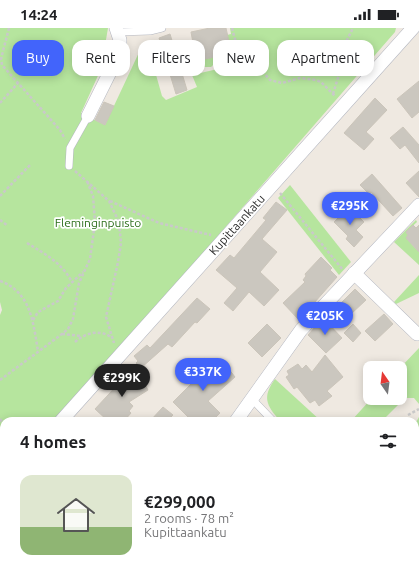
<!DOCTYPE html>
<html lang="en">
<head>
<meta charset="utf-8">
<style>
	:root { --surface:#fff; --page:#f6f6f6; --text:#202124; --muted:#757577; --accent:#4264fb }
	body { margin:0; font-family:Ubuntu,sans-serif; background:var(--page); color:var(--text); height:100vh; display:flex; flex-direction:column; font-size:15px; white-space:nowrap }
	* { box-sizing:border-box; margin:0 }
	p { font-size:13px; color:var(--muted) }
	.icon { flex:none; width:22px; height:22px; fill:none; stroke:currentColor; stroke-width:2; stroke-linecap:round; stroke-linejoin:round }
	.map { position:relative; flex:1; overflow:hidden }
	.side { position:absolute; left:0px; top:389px; width:419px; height:156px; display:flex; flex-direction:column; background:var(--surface); border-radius:12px 12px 0 0; box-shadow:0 2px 10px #0003 }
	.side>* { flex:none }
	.banner { position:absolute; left:12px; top:12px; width:395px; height:36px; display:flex; gap:8px }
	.needle { width:26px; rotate:346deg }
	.buttons { position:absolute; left:363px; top:333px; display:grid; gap:8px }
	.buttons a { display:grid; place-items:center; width:44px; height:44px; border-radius:8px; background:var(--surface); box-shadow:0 2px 10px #0003; font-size:20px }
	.price { position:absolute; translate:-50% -34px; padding:0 9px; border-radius:14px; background:var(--accent); color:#fff; font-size:13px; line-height:26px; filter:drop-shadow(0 1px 2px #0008) }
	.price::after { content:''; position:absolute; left:50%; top:24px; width:12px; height:9px; margin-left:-6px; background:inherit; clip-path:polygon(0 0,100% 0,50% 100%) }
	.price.on { background:#222; color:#fff }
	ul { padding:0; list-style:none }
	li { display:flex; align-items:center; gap:12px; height:100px; padding:0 20px }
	li span { display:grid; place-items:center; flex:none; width:112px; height:80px; border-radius:12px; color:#555 }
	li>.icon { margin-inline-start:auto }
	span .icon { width:48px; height:48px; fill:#fffc; stroke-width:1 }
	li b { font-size:17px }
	h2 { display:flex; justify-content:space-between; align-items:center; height:48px; padding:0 20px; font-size:17px }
	.tag { padding:0 14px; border-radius:12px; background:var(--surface); box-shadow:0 2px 10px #0003; font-size:14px; line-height:36px }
	.tag.on { background:var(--accent); color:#fff }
	.status { display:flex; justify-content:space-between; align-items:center; height:28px; padding:0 20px; background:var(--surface); direction:ltr }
	.status svg { height:11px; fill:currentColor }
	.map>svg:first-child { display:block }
	.green { fill:#b6e59e }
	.building { fill:#cbc7bf; stroke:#cbc5ba }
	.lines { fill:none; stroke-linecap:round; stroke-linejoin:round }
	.lane-casing { stroke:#b4b7c1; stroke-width:8 }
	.street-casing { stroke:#b4b7c1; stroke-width:14 }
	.path { stroke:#c9c9c9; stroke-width:2.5; stroke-dasharray:3 2; stroke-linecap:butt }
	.lane { stroke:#fff; stroke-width:7 }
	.street { stroke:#fff; stroke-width:13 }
	.labels { text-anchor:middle; stroke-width:3.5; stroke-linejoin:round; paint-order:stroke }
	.park-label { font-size:12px; fill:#2c6e1b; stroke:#fff }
	.street-label { font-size:12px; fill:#2e2e2e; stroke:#fff }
</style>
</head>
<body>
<div class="status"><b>14:24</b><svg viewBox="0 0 49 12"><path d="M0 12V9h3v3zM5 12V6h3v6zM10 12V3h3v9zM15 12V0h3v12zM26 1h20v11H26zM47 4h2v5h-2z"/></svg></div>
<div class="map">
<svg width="419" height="545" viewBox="0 0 419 545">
	<rect width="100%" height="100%" fill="#efe9e1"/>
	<g class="green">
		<path d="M0 0H108L101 41 81 85 105 97 142 18 146 17 149 22 162 68 166 72 197 59 192 47 239 36 240 33H236L231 26 227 32 217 33 211 39H204L195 28 188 24 193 15 197 14 200 29H204L205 31 228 26 227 23 231 22 227 7 231 6 230 0H396L395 4 162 272 53 393H4V433L0 434V287L2 282 0 274Z"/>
		<path d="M290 157 351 234 339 247 278 170Z"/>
		<path d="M416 192 417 194 406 204 408 207 406 210 417 222 419 221V237L394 214Z"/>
		<path d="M419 247V265L396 276 394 274Z"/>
		<path d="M419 320V376L414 370H405L382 393H351L372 370H400V340Z"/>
		<path d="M275 351 321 393H280C266 377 262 369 275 351Z"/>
		<path d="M419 389V432L415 436V396Z"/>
		<path d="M240 541H299L302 545H243Z"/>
	</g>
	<g class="building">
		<path d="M210 0H226L231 23H227L228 26 205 31 204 29 200 30 197 14 193 15 191 4Z"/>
		<path d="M170 6 187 62 176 66 159 10Z"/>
		<path d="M419 53V84L412 90 397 71Z"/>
		<path d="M375 70 387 82 366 104 374 111 364 122 344 105Z"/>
		<path d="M104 74 114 78 105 97 95 92Z"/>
		<path d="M403 99 419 117V135L405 117 400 121 390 110Z"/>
		<path d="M419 143V169L406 155Z"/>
		<path d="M372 146 402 180 393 188 371 164 369 166 360 157Z"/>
		<path d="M276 174 287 182 262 211 277 224 260 244 279 262 264 278 249 264 233 283 224 275 237 260 216 242 230 227 234 230 266 192 263 190Z"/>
		<path d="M349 179 364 194 356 202 363 209 354 219 346 211 348 208 334 194Z"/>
		<path d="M413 197 416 200 419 197V224L406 210 408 207 406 204Z"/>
		<path d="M321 229 332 240 330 242 337 249 299 292 283 275 305 254 303 252 306 248 305 246Z"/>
		<path d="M355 261 366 272 351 286 341 275Z"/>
		<path d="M197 270 210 281 197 295 195 294 172 319 168 316 141 340 136 335 138 333 134 328 147 317 150 320Z"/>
		<path d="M384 286 393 296 375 313 365 303Z"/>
		<path d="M323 290 342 310 326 325 308 307Z"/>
		<path d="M267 296 281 310 262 329 248 315Z"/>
		<path d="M353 296 361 305 353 314 344 305Z"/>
		<path d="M325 327 343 349 327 363 332 368 319 378 315 372 310 375 297 359 294 361 286 349 289 347 287 343 298 336 302 341 306 337 312 344Z"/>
		<path d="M204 330 219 344 223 340 225 342 228 340 235 349 208 373 220 385 212 393H192L173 374 194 353 192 352 196 348 191 344Z"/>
		<path d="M136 341 148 362 129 374 133 378 129 383 131 385 124 393H108L95 381 121 353 120 350Z"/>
		<path d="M163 379 173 387 167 393H150Z"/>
	</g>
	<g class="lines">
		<g class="lane-casing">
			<g id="lane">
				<path d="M118 4 150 3 162 0"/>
				<path d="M69 138 70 120 88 88"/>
				<path d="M252 371 273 393"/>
			</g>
		</g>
		<g class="street-casing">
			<g id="street">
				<path d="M88 88 120 24V12L116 0"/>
				<path d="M354 245 417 306"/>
				<path d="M61 393 413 0"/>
				<path d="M236 393 301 302 419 177"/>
				<path d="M0 460 4 456"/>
				<path d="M105 545 109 541"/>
			</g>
		</g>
		<g class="path">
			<path d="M9 0 1 31 2 37 60 102 65 111"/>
			<path d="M232 0 236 15 254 39 263 44 270 52 282 55 300 50 316 52 321 54 335 68"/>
			<path d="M84 39 101 36"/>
			<path d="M333 66 341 40 346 14 353 0"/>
			<path d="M0 75 18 55"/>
			<path d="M75 143 109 173 119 194 121 215 118 234 106 289 114 315"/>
			<path d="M280 165 343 242"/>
			<path d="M0 168 30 137"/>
			<path d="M110 173 159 195 211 207"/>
			<path d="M0 192 8 198"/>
			<path d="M27 215C45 226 62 235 72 254"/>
			<path d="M0 253C31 264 33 294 38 323"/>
			<path d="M33 292 38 284 58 273 66 260 83 244"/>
			<path d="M62 306 81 308"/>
			<path d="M75 314C85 305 99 301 111 309"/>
			<path d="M0 352 58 309 68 301 73 291 79 255 90 231 95 194 93 168 87 153"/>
			<path d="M408 387 419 381"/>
			<path d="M0 391 4 397"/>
			<path d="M0 415 4 413"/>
			<path d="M415 443 419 439"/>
			<path d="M254 541 257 545"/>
			<path d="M291 545 296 541"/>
		</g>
		<use href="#lane" class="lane"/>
		<use href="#street" class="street"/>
	</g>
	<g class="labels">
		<g class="park-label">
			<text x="98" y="199">Fleminginpuisto</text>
		</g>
		<g class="street-label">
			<text transform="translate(237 197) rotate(-48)" y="4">Kupittaankatu</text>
		</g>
	</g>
</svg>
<div class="buttons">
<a><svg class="needle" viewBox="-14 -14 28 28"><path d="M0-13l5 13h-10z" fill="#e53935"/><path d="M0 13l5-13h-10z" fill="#757577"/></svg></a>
</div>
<b class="price" style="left:350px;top:198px">€295K</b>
<b class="price" style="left:325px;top:308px">€205K</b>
<b class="price" style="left:203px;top:364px">€337K</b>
<b class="price on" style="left:122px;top:370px">€299K</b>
<div class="banner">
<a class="tag on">Buy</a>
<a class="tag">Rent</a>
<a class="tag">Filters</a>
<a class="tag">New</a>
<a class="tag">Apartment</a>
</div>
<section class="side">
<h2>4 homes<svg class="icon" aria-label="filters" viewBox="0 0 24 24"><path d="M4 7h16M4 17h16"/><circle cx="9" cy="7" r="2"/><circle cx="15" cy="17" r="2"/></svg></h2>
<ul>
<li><span style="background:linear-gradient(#dfe7d0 65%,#8fb573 0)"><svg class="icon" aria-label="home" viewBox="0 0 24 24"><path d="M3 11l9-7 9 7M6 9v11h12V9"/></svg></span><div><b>€299,000</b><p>2 rooms · 78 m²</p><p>Kupittaankatu</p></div></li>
</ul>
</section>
</div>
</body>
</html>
